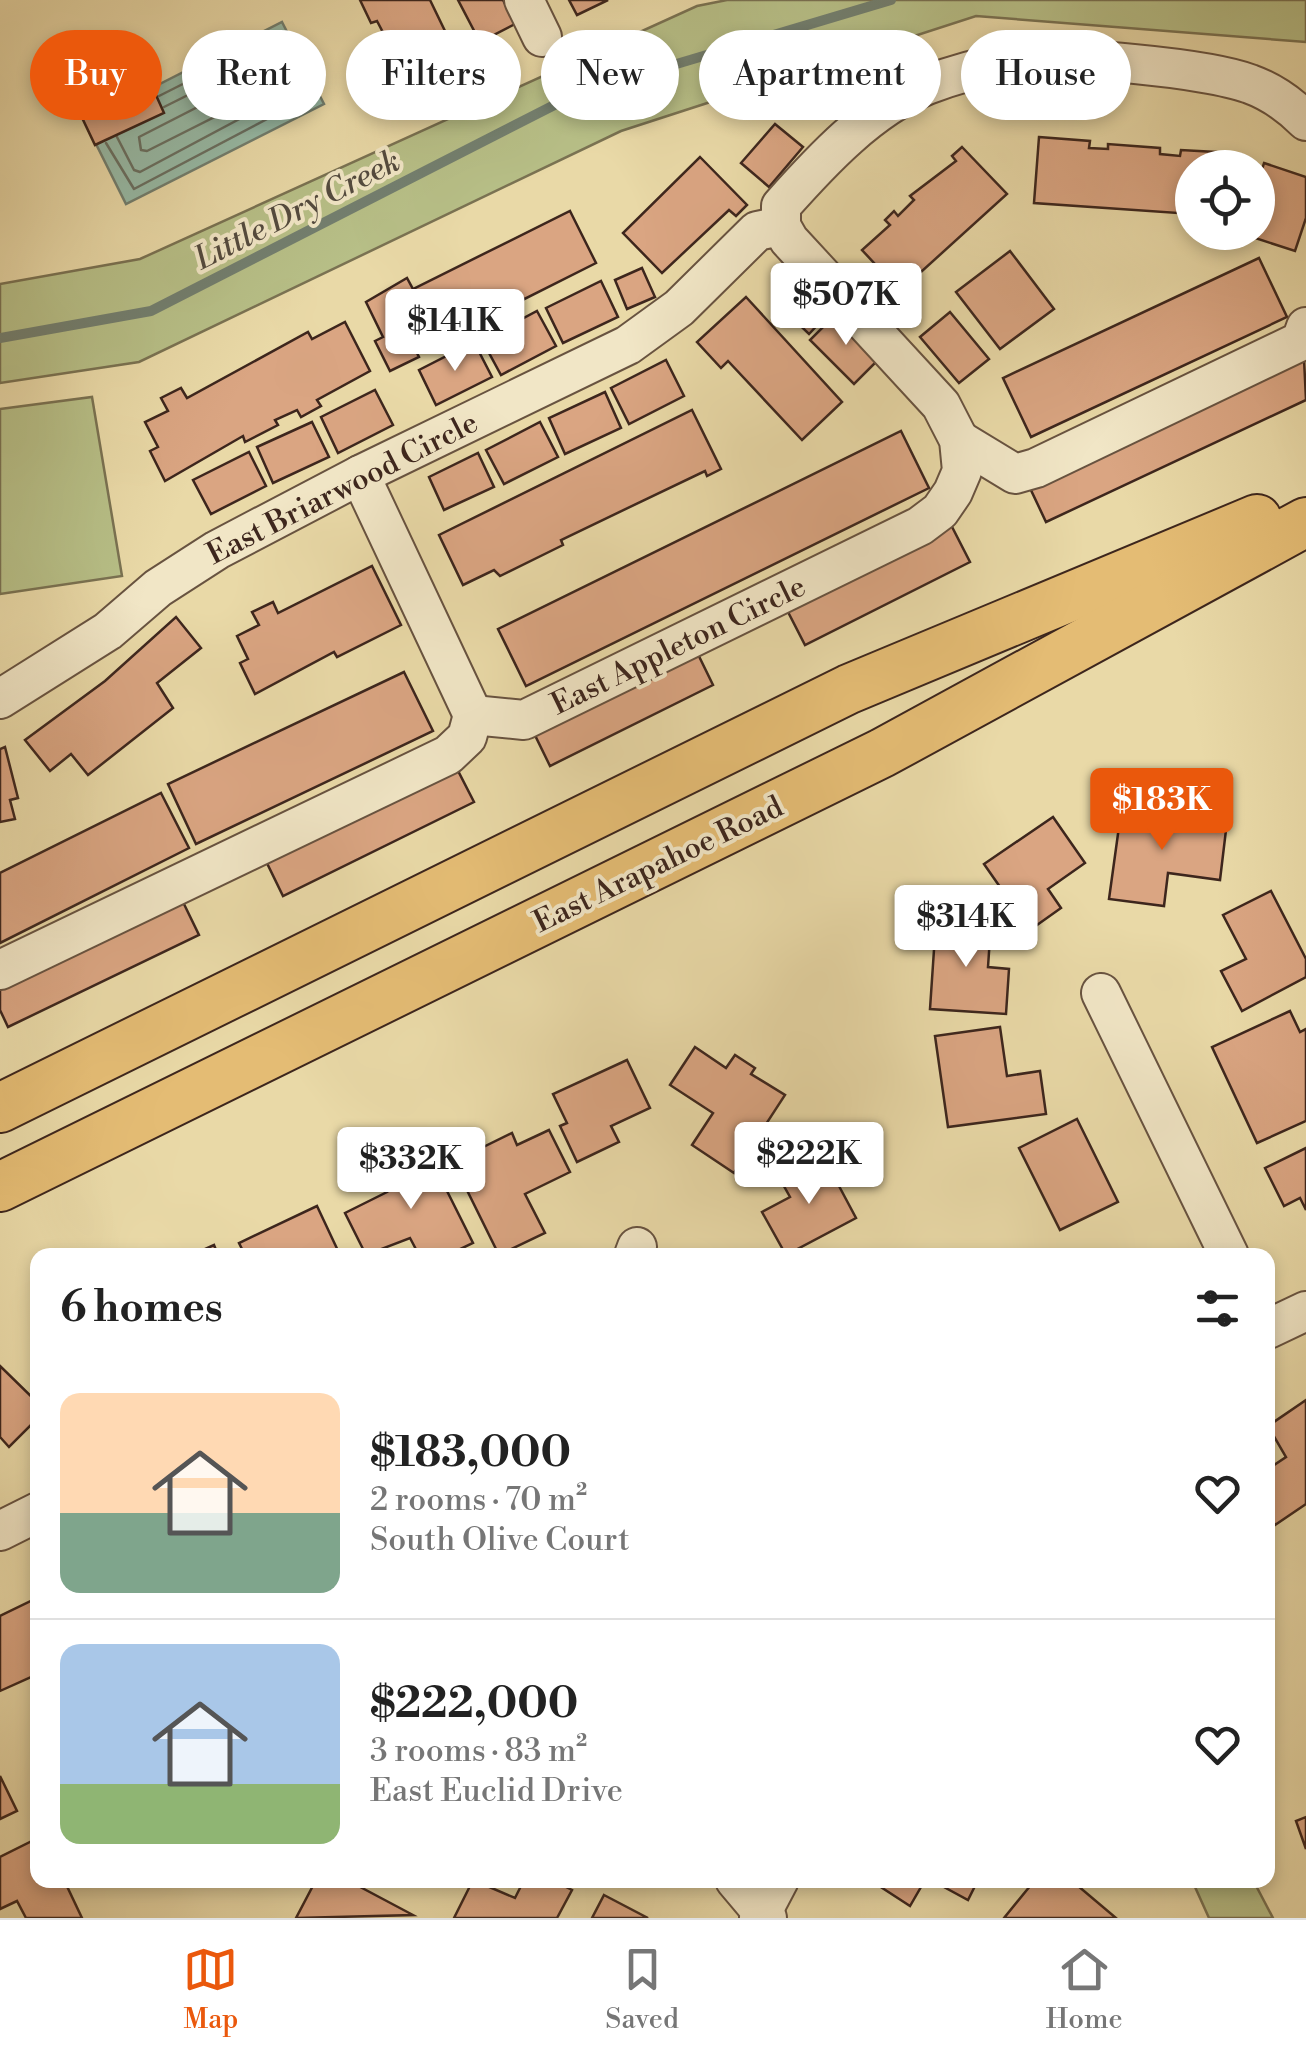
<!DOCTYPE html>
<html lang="en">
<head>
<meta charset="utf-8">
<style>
	:root { --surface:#fff; --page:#f2f2f2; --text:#222; --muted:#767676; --line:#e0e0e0; --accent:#ea580c }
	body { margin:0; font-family:"Libre Bodoni",serif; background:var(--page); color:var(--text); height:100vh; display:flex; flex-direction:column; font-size:38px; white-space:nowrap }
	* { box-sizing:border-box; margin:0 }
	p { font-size:32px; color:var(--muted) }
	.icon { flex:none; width:55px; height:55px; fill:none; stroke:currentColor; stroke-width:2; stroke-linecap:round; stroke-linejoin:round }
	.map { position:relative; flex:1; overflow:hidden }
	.panel { position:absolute; left:30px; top:1248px; width:1245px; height:640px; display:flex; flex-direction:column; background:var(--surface); border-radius:20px; box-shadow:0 5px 15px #0003 }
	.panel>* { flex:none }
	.banner { position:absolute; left:30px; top:30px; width:1248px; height:90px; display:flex; gap:20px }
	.fabs { position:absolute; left:1175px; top:150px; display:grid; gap:20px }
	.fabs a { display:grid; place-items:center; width:100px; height:100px; border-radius:50%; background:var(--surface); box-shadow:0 5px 15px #0003; font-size:50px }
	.price { position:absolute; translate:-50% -85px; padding:0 22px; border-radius:10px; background:#fff; color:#222; font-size:32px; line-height:65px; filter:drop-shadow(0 2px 5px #0008) }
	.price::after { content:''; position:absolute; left:50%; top:60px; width:30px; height:22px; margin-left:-15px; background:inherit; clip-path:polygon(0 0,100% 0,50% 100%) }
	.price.selected { background:var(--accent); color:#fff }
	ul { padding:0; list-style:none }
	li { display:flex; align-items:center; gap:30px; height:250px; padding:0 30px }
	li+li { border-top:2px solid var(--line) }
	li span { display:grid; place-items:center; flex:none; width:280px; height:200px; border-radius:20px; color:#555 }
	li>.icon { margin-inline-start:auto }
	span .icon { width:120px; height:120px; fill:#fffc; stroke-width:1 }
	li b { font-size:42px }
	h2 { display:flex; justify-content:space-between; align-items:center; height:120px; padding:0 30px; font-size:42px }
	.pill { padding:0 35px; border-radius:45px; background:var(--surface); box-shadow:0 5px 15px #0003; font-size:35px; line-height:90px }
	.pill.selected { background:var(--accent); color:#fff }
	.tabs { display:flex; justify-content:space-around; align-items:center; height:140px; border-top:2px solid var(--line); background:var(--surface); font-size:28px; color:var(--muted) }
	.tabs a { display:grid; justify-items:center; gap:5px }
	.tabs .selected { color:var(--accent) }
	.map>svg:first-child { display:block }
	.green { fill:#b7bf87; stroke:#7a7252; stroke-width:2.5 }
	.water { fill:#97baa6; stroke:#737f6f; stroke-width:2.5 }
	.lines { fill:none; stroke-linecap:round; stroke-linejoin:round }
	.shore { stroke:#6a7062; stroke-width:2.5 }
	.stream { stroke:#737f6f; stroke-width:10 }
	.building { fill:#daa582; stroke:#3d261d; stroke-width:2.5 }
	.minor-casing { stroke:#685340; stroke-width:42 }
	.major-casing { stroke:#3d261d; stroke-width:52 }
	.minor { stroke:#f1e6c6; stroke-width:38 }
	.major { stroke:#e4bc74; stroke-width:48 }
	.labels { text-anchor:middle; stroke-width:8; stroke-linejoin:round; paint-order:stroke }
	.street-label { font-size:30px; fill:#3d261d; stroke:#f1e6c6 }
	.water-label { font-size:32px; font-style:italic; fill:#544b3f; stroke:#f1e6c6 }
</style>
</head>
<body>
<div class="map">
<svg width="1306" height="1918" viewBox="0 0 1306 1918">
	<rect width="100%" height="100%" fill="#e9d9a7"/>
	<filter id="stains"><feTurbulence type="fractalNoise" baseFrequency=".002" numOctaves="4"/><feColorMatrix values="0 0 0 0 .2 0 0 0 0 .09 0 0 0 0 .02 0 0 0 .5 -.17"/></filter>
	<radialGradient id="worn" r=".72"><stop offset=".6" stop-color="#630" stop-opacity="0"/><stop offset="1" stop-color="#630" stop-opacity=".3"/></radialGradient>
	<g class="green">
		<path d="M727 0H1306V42L976 16 621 131 139 362 0 383V284L140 259 697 6Z"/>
		<path d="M92 397 122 576 0 594V409Z"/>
		<path d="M1182 1880H1253L1273 1918H1209L1195 1887Z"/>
	</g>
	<path class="water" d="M282 22 324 104 126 204 85 122Z"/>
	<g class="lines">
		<g class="shore">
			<path d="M262 74 268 77 270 89 147 151 141 150 139 137Z"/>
			<path d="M117 137 134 170 140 172 292 91 270 54 164 107"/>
			<path d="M106 143 134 189 309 97 276 37 159 96"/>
		</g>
		<path class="stream" d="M0 338 151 311 576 94 891 0"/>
	</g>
	<g class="building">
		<path d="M360 0H430L459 60 410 84 377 21 371 23Z"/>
		<path d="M458 0H503L515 24 480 42Z"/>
		<path d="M569 0H608L577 15Z"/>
		<path d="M147 75 164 113 95 145 77 107Z"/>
		<path d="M775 124 803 147 769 187 741 163Z"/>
		<path d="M1039 137 1090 141 1089 148 1108 149V144L1160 148V154L1180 156 1181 150 1216 152 1215 168H1192V214L1034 203Z"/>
		<path d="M962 147 1007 194 900 291 862 250 890 225 885 220 894 211 898 216 914 200 910 196 956 161 952 156Z"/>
		<path d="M700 157 747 205 736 216 729 210 662 273 623 233Z"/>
		<path d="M1264 163 1306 177V218L1295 251 1240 233 1258 232V182Z"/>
		<path d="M570 211 596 263 417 353 419 357 390 371 375 341 383 337 366 302 407 278 413 289Z"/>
		<path d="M1010 251 1054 309 1000 349 956 292Z"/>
		<path d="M1259 258 1287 317 1031 437 1003 378Z"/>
		<path d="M642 268 655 297 627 309 615 280Z"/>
		<path d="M601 281 618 317 563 343 546 308Z"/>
		<path d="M809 281 835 306 809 334 783 309Z"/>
		<path d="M746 297 842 402 802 440 728 361 721 368 697 342Z"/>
		<path d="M537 311 556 346 501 375 482 340Z"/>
		<path d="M838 312 882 356 854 384 810 340Z"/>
		<path d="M950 312 989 359 959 383 920 337Z"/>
		<path d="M345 322 370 371 317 400 321 406 301 417 297 410 275 420 278 425 245 442 243 436 165 481 150 451 158 447 145 422 168 411 161 398 181 388 187 398 308 332 312 339Z"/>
		<path d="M474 342 492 377 436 405 419 370Z"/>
		<path d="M1304 359 1306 400 1046 522 1030 488Z"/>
		<path d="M666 360 684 396 629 424 611 388Z"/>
		<path d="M375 390 393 425 338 453 321 417Z"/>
		<path d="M605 392 621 428 565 454 549 418Z"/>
		<path d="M692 410 721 469 707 476 705 471 561 540 563 545 500 576 494 570 463 585 439 535Z"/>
		<path d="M312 422 329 457 273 483 257 447Z"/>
		<path d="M540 422 558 457 504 484 486 450Z"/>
		<path d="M901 431 929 488 526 686 498 629Z"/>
		<path d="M249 452 266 486 211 514 193 480Z"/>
		<path d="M478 453 494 487 444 510 429 477Z"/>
		<path d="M948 519 970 562 805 645 786 608Z"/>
		<path d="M372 566 401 625 337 657 334 652 255 694 240 663 248 659 237 636 259 625 252 612 273 602 278 613Z"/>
		<path d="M176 617 201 648 157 683 173 708 88 775 71 754 50 771 25 740 105 681Z"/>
		<path d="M693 644 713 685 550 766 530 725Z"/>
		<path d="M404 672 433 731 196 844 168 784Z"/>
		<path d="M5 747 18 798 10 800 15 819 0 822V749Z"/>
		<path d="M453 761 474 802 283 896 264 857Z"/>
		<path d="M161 793 189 848 0 943V873Z"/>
		<path d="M1122 805 1193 814 1192 825 1226 830 1220 880 1168 873 1164 906 1109 899Z"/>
		<path d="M1053 817 1085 863 1048 889 1061 908 1030 930 984 864Z"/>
		<path d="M1271 891 1306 959V977L1242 1011 1221 971 1246 959 1223 915Z"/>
		<path d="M183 902 199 935 8 1027 0 1010V989Z"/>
		<path d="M936 920 991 923 988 967 1009 969 1006 1014 930 1009Z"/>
		<path d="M1290 1011 1300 1032 1306 1029V1121L1257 1143 1212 1047Z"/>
		<path d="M1000 1027 1007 1076 1040 1071 1046 1114 948 1127 935 1036Z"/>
		<path d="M695 1047 726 1068 735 1055 755 1068 751 1074 785 1095 734 1173 692 1145 713 1113 670 1085Z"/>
		<path d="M627 1060 650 1108 611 1126 619 1142 577 1162 560 1126 567 1123 553 1094Z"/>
		<path d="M1077 1119 1118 1202 1060 1230 1019 1148Z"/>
		<path d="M549 1130 570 1172 525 1194 545 1233 499 1255 457 1170 467 1166 463 1157 512 1133 517 1145Z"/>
		<path d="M1306 1148V1210L1300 1198 1284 1206 1265 1168Z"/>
		<path d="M426 1149 473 1243 448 1255H419L410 1238 366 1255 345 1213 387 1192 377 1173Z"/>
		<path d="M823 1156 856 1218 786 1255 762 1212 790 1197 780 1179Z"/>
		<path d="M317 1206 340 1255H245L239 1243Z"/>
		<path d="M214 1245 218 1255H192Z"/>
		<path d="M0 1366 38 1403V1418L9 1447 0 1437Z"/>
		<path d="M1306 1400V1504L1275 1525 1268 1513V1469L1286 1457 1268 1426Z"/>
		<path d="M35 1599 38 1674 0 1691V1616Z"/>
		<path d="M0 1776 17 1811 0 1819Z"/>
		<path d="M1306 1817V1849L1296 1821Z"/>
		<path d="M38 1838V1880H64L82 1918H26L17 1901 0 1909V1857Z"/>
		<path d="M316 1880H347L413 1915 296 1918Z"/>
		<path d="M473 1880 515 1898 524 1880H552L572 1890 557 1918H454Z"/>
		<path d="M870 1880H925L910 1906Z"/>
		<path d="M931 1880H978L968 1900Z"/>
		<path d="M1035 1880H1071L1116 1918H1004Z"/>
		<path d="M604 1895 648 1918H592Z"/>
	</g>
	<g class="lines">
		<g class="minor-casing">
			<g id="minor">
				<path d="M524 0 542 37"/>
				<path d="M959 440 1015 474 1036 468 1301 341 1306 327"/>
				<path d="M360 475 473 715"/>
				<path d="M0 699 108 631 158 588 217 550 360 475 628 345 679 308 757 231 781 226"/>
				<path d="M473 715 524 720 920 526 940 511 953 492 962 471 959 440 941 405 789 240 781 226V206C821 161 870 108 927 85 953 75 987 66 1015 61 1058 54 1209 68 1250 84 1272 92 1290 105 1306 121"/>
				<path d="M0 970 448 755 467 737 473 715"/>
				<path d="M1101 993 1229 1255"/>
				<path d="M634 1255 637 1247"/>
				<path d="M1268 1329 1306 1311"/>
				<path d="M0 1531 38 1512"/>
				<path d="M735 1880 767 1918"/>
				<path d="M759 1918 779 1880"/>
			</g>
		</g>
		<g class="major-casing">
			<g id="major">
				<path d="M0 1108 849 689 1257 519"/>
				<path d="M0 1187 882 753 1306 522"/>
			</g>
		</g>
		<use href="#minor" class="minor"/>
		<use href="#major" class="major"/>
	</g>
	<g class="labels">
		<g class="street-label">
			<text transform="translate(342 488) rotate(-27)" y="10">East Briarwood Circle</text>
			<text transform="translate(678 645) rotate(-26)" y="10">East Appleton Circle</text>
			<text transform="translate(658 864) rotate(-26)" y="10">East Arapahoe Road</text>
		</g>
		<g class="water-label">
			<text transform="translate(297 209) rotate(-27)" y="11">Little Dry Creek</text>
		</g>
	</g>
	<rect width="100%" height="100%" filter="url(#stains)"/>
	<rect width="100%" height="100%" fill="url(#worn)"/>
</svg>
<div class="fabs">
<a><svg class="icon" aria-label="locate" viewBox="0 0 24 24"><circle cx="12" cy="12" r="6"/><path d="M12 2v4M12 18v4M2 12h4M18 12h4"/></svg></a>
</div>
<b class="price" style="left:846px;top:348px">$507K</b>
<b class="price" style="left:455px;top:374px">$141K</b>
<b class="price selected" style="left:1162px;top:853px">$183K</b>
<b class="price" style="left:966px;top:970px">$314K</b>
<b class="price" style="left:809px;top:1207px">$222K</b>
<b class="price" style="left:411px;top:1212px">$332K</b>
<div class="banner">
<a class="pill selected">Buy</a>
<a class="pill">Rent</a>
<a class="pill">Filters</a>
<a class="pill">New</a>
<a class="pill">Apartment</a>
<a class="pill">House</a>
</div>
<section class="panel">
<h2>6 homes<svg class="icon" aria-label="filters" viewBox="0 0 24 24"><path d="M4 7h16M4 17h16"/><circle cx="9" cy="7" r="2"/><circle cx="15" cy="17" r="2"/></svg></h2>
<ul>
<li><span style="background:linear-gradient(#ffd9b3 60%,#7fa58c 0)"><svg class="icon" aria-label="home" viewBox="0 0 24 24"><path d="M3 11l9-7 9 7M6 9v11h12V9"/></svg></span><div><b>$183,000</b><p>2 rooms · 70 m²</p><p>South Olive Court</p></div><svg class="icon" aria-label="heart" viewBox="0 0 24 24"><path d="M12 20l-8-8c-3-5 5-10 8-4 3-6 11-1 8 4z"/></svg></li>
<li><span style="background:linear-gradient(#a9c7e8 70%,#8fb573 0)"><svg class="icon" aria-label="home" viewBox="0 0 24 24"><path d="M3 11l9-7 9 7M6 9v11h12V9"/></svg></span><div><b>$222,000</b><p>3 rooms · 83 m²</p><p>East Euclid Drive</p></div><svg class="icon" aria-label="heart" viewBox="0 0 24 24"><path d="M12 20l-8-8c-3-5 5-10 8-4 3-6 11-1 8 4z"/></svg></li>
</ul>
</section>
</div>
<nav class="tabs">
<a class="selected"><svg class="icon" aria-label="map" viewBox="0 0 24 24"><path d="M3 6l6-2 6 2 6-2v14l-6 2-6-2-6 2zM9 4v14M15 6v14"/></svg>Map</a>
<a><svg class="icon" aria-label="saved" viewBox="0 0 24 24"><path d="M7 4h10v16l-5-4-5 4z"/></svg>Saved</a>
<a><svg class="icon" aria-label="home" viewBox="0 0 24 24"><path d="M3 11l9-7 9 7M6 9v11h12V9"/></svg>Home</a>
</nav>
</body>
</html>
